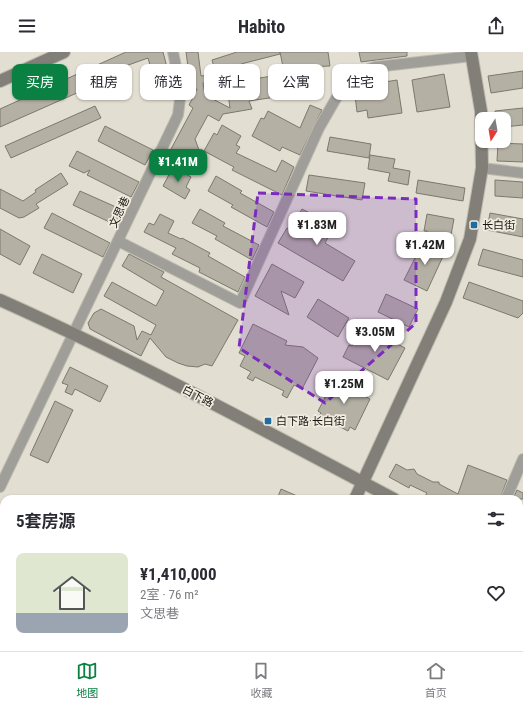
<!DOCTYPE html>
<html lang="zh">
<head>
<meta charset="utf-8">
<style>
	:root { --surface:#fff; --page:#f7f7f7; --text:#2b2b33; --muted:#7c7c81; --line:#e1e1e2; --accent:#0b8043 }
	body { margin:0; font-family:"Roboto Condensed","Noto Sans SC",sans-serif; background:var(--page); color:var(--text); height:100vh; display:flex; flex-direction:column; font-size:15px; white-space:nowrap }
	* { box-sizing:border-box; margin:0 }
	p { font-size:13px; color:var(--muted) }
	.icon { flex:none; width:22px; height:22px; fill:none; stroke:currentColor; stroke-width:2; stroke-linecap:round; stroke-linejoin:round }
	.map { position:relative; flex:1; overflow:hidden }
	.panel { position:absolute; left:0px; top:443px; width:523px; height:156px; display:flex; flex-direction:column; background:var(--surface); border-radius:12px 12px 0 0; box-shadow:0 1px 3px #0004 }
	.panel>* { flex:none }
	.top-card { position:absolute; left:12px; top:12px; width:499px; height:36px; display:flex; gap:8px }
	.needle { width:26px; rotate:191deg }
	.buttons { position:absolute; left:475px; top:60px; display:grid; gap:8px }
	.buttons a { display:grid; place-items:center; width:36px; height:36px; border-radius:8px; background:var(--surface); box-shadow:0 1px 3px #0004; font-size:20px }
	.price { position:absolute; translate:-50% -34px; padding:0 9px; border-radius:8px; background:#fff; color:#222; font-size:13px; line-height:26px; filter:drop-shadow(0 1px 2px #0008) }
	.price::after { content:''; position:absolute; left:50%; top:24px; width:12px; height:9px; margin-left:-6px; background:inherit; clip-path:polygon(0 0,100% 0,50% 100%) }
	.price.current { background:var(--accent); color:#fff }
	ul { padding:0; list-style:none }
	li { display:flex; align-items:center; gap:12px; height:100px; padding:0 16px }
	li span { display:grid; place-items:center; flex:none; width:112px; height:80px; border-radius:8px; color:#555 }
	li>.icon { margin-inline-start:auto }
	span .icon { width:48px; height:48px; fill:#fffc; stroke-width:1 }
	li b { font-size:17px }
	h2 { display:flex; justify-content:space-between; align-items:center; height:48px; padding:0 16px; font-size:17px }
	.pill { padding:0 14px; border-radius:8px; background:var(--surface); box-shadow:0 1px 3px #0004; font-size:14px; line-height:36px }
	.pill.current { background:var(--accent); color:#fff }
	header { display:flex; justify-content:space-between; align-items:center; height:52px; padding:0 16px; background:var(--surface); font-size:18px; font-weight:700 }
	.tabs { display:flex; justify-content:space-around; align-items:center; height:56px; border-top:1px solid var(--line); background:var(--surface); font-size:11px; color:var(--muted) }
	.tabs a { display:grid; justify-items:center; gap:2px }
	.tabs .current { color:var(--accent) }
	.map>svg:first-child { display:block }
	.built { fill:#d8d2bf }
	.green { fill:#e3d192 }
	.building { fill:#b4b0a4; stroke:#7b786d }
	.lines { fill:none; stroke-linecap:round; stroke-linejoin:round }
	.street-casing { stroke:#bdbbaf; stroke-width:12 }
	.secondary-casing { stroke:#bdbbaf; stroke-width:14 }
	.street { stroke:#a09e99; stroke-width:10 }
	.secondary { stroke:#817f77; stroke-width:12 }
	.marked { fill:#7b2cbf; fill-opacity:0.2; stroke:#7b2cbf; stroke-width:3; stroke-dasharray:8 5; stroke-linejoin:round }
	.poi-dot { fill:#216b9e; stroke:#f0ecdf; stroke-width:1.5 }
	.labels { text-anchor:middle; stroke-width:3.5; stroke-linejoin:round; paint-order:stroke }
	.street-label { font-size:11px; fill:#171612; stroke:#f0ecdf }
	.poi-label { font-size:11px; fill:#171612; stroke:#f0ecdf; text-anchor:start }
</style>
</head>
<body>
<header><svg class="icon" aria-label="menu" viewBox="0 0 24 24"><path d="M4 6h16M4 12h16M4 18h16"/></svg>Habito<svg class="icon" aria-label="share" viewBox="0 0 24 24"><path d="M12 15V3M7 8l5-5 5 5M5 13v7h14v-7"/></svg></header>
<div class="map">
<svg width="523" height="599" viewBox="0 0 523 599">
	<rect width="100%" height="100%" fill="#e2dfd2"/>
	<g class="built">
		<path d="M0 478 4 479V515L0 522Z"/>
		<path d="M293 595H485L483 599H291Z"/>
	</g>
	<path class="green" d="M302 595H388L386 599H301Z"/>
	<g class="building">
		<path d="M126 0H163L169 23 154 27 148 6 120 16 122 21 0 75V57Z"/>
		<path d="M186 0H198L201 24 216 22 212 8 237 0H280V2L241 12 243 20 203 31 205 43 230 56 228 42 244 39 242 29 272 24 276 45 249 49 252 57 223 62 219 69 208 63 195 87 199 98 193 109 171 97 193 56 189 53 197 37 191 38Z"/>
		<path d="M280 0H328L330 14 307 15 308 27 286 30Z"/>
		<path d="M359 0H407V4L361 10Z"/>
		<path d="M523 19V36L491 41 488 24Z"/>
		<path d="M444 22 450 55 417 60 412 28Z"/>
		<path d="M397 28 402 61 368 66 367 58 357 60 354 35Z"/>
		<path d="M310 53 322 58 300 103 282 95 280 99 252 84 261 66 264 67 268 59 300 76Z"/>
		<path d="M95 54 101 66 11 106 5 94Z"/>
		<path d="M523 56V73L504 75V67H496L495 59Z"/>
		<path d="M222 73 241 84 236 93 240 95 236 101 276 120 282 108 294 115 282 143 232 118 234 115 204 99 214 81 217 83Z"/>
		<path d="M105 74 153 98 145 113 98 89Z"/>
		<path d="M330 85 371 92 369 106 327 99Z"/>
		<path d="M498 91 523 92V110L497 109Z"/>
		<path d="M77 99 139 130 131 145 87 123 90 118 84 121 69 114Z"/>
		<path d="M370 103 395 107 393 116 410 119 408 133 388 129 390 121 368 117Z"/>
		<path d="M173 115 191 125 186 135 190 138 185 147 163 134Z"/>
		<path d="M61 121 68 132 36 152 39 156 24 165 19 166 0 156V137L23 149 36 140 35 138Z"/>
		<path d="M309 123 365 131 362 148 306 139Z"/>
		<path d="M216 124 242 139 240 141 274 160 267 175 231 155 233 153 208 139Z"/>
		<path d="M418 128 465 136 463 149 416 141Z"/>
		<path d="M495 128 523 130V146L495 144Z"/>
		<path d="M80 139 125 159 118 174 73 153Z"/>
		<path d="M200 157 225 171 223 174 259 193 252 208 215 187 217 184 192 171Z"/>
		<path d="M302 157 334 174 325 191 355 209 343 229 278 191 287 176 304 185 311 174 297 166Z"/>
		<path d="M52 161 110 191 103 205 44 176Z"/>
		<path d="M490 161 523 167V185L487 178Z"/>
		<path d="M160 162 174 169 168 181 181 187 182 186 210 201 208 204 245 225 238 240 199 220 200 216 172 202 176 196 144 180 149 171 154 173Z"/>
		<path d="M427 162 454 167 450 188 426 183 427 179H424Z"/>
		<path d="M0 177 30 194 20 213 0 202Z"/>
		<path d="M423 190 445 200 427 239 404 228Z"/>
		<path d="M483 197 523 208V225L478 213Z"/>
		<path d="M42 202 82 222 73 241 33 221Z"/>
		<path d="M129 202 164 220 161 225 238 268 212 314 205 312 198 315 187 314 178 311 166 305 150 286 141 304 90 277 88 271 94 261 101 257 134 274 137 288 142 279 151 283 156 273 104 244 112 230 156 254 164 239 122 214Z"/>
		<path d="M272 212 304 230 295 246 281 239 289 263 255 244Z"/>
		<path d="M469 230 523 249V261L518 266 463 246Z"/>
		<path d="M386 242 418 257 409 275 378 260Z"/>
		<path d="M318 247 349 266 338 285 307 265Z"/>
		<path d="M253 272 287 289 285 293 303 295 318 306 302 337 294 333 287 346 282 343 284 339 255 325 253 329 247 326 251 320 240 314 245 304 239 301Z"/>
		<path d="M362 274 405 296 388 328 343 305 349 293 352 294Z"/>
		<path d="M70 315 108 334 100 350 75 337 72 343 65 340 68 333 62 331Z"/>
		<path d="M339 327 368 341 366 345 370 347 355 378 350 375 348 379 319 364 321 361 318 359 334 328 337 330Z"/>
		<path d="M55 349 73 358 48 411 30 403Z"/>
		<path d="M396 412 407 418 414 417 417 422 433 430H439V432L458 442 468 413 507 428 500 447H430L425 444 427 441 410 433 409 436 389 425Z"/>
		<path d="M281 437 304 447H277Z"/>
		<path d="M517 438 523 441V447H513Z"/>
	</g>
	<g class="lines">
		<g class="street-casing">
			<g id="street">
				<path d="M482 116 523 121"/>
				<path d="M118 189 240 251 319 76 349 24 375 15 472 4"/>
				<path d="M0 435 178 63 181 39 173 0"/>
				<path d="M506 447 523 407"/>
				<path d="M0 470 4 472"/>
				<path d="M234 595 242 599"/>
				<path d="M88 599 90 595"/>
			</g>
		</g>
		<g class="secondary-casing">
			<g id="secondary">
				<path d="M0 29 64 0"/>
				<path d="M0 248C134 308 264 378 394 447"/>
				<path d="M355 447 446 250 470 187 482 116 481 59 471 0"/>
				<path d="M519 509 523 511"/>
				<path d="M289 599 291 595"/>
			</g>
		</g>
		<use href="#street" class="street"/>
		<use href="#secondary" class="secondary"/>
	</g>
	<path class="marked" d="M258 141 416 147V271L325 351 239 296Z"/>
	<g class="poi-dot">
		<rect x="470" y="169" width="8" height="8" rx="2"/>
		<rect x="264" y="365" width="8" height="8" rx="2"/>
	</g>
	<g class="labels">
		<g class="street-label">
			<text transform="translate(119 160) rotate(-65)" y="4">文思巷</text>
			<text transform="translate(198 344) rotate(27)" y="4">白下路</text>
		</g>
		<g class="poi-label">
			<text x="482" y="177">长白街</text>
			<text x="276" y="373">白下路·长白街</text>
		</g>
	</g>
</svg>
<div class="buttons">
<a><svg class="needle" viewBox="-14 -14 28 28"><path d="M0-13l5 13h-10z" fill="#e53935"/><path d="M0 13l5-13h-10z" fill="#7c7c81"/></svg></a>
</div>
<b class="price current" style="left:178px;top:131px">¥1.41M</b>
<b class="price" style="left:317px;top:194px">¥1.83M</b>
<b class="price" style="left:425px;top:214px">¥1.42M</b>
<b class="price" style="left:375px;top:301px">¥3.05M</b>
<b class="price" style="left:344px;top:353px">¥1.25M</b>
<div class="top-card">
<a class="pill current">买房</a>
<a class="pill">租房</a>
<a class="pill">筛选</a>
<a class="pill">新上</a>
<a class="pill">公寓</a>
<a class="pill">住宅</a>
</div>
<section class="panel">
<h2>5套房源<svg class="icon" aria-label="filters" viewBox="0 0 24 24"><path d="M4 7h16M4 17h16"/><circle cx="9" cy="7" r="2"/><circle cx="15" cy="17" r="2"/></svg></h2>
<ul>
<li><span style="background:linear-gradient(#dfe7d0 75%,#9aa5b1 0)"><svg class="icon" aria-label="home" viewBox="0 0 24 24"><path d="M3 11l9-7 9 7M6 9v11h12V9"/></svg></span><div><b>¥1,410,000</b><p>2室 · 76 m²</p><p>文思巷</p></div><svg class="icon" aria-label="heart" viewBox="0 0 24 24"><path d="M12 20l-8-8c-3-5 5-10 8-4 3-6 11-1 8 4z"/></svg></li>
</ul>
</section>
</div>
<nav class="tabs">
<a class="current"><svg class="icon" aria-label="map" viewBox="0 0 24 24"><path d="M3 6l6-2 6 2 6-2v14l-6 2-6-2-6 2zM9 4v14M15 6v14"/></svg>地图</a>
<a><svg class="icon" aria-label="saved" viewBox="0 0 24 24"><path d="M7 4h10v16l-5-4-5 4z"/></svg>收藏</a>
<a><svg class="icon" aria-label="home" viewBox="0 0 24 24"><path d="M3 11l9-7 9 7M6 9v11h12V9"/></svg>首页</a>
</nav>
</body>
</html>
